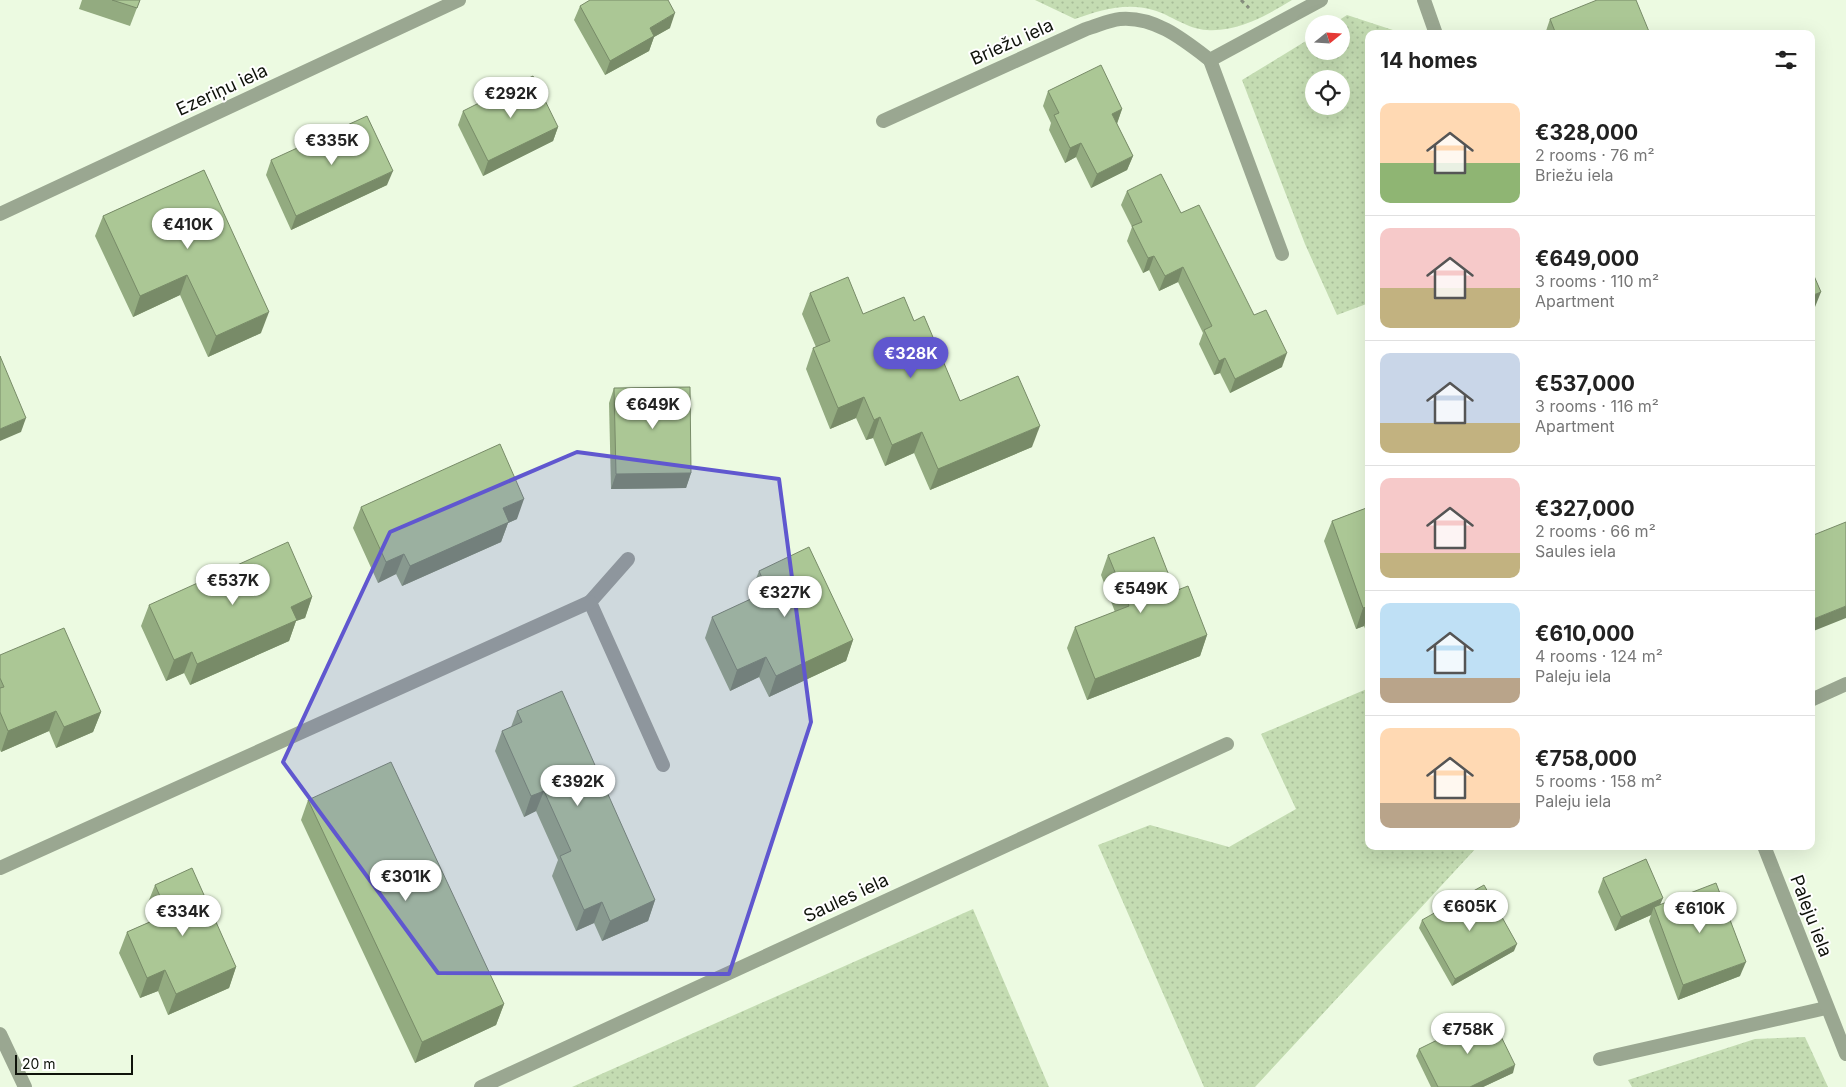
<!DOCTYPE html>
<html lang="en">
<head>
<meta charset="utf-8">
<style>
	:root { --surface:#fff; --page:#f6f6f6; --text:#222; --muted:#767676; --line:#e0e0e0; --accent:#6057cf }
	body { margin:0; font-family:Inter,sans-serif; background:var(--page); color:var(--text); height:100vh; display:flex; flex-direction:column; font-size:19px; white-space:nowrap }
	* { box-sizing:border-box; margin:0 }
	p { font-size:16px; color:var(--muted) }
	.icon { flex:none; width:28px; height:28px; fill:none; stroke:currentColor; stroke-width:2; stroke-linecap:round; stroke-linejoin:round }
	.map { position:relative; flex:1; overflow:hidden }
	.side { position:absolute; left:1365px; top:30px; width:450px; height:820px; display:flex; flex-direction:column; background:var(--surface); border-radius:10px; box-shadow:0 5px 20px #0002 }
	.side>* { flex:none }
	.needle { width:32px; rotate:72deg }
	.controls { position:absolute; left:1305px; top:15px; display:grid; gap:10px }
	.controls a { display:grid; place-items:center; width:45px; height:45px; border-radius:50%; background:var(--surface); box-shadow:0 5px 20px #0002; font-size:25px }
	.scale { position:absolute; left:15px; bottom:12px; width:118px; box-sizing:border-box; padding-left:5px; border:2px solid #0f130b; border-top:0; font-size:14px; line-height:18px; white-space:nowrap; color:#0f130b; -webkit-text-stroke:4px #fff; paint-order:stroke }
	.price { position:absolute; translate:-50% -42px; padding:0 11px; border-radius:18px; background:#fff; color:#222; font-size:16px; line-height:32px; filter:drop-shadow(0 1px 2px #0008) }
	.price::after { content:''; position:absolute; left:50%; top:30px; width:15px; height:11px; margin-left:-8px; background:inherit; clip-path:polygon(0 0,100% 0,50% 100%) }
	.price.on { background:var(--accent); color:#fff }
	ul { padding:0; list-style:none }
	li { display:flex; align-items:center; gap:15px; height:125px; padding:0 15px }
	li+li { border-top:1px solid var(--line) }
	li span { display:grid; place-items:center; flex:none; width:140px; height:100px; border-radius:10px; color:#555 }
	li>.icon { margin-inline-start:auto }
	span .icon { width:60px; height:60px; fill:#fffc; stroke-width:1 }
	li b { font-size:21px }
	h2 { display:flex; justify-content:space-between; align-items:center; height:60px; padding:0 15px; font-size:21px }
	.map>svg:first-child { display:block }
	.grass { fill:url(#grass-dots); fill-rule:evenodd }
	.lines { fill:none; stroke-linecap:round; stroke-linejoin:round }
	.path { stroke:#848d7c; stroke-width:3; stroke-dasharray:4 4; stroke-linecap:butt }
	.service { stroke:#9aa791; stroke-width:14 }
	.minor { stroke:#9aa791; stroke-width:14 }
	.wall { fill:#93ab80 }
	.shaded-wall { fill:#788b68 }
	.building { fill:#abc795; stroke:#788b68 }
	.marked { fill:#6057cf; fill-opacity:0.2; stroke:#6057cf; stroke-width:4; stroke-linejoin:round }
	.labels { text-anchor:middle; stroke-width:4; stroke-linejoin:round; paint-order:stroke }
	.street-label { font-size:18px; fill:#0f130b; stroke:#fff }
</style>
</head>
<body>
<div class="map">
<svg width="1846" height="1087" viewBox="0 0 1846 1087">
	<defs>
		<pattern id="grass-dots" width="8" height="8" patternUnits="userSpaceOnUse" patternTransform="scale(1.25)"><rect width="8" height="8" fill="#c4dcb2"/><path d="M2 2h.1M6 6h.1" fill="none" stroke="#a7bc98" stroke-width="1.8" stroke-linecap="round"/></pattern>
	</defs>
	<rect width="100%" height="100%" fill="#ecfae1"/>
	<g class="grass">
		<path d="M1035 0H1292C1266 16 1238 32 1207 30 1187 29 1171 15 1153 10 1126 2 1100 10 1075 19Z"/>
		<path d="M1347 15 1405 34H1369V303L1337 315 1305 244 1242 80 1314 36V51H1341V24H1333ZM1314 79H1341V106H1314Z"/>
		<path d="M1369 688V846H1478L1255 1087H1204L1098 845 1150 825 1229 847 1296 809 1261 734Z"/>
		<path d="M973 909 1049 1087H572Z"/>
		<path d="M1805 1037 1828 1087H1632L1628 1080 1755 1039Z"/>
	</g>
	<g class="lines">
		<path class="path" d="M1241 0 1249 8"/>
		<g class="service">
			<path d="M628 559 590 602 663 765"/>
			<path d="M1600 1059 1826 1008"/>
		</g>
		<g class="minor">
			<path d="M1424 0 1436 34"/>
			<path d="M1210 60 1282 254"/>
			<path d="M883 121 1086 29C1097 26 1109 20 1120 19 1155 16 1184 40 1210 60L1321 0"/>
			<path d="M0 214 459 0"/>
			<path d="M1811 700 1846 684"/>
			<path d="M1764 846 1846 1054"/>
			<path d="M0 868 590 602"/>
			<path d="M0 1034 25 1087"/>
			<path d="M481 1087 1227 744"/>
		</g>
	</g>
	<g class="wall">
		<path d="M82 0H140L130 26 79 9Z"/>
		<path d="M580 6 670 28 654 37 649 51 605 75 574 20Z"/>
		<path d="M1550 19 1650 34H1545Z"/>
		<path d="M1048 91 1122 109 1117 124 1133 156 1127 170 1091 188 1076 157 1065 163 1049 130 1051 123 1043 106Z"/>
		<path d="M463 111 558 127 553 141 483 176 458 125Z"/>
		<path d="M271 160 387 185 291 230 266 175Z"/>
		<path d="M204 170 261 333 208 357 180 295 133 317 95 236 103 216Z"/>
		<path d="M1127 191 1181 213 1254 315 1282 367 1230 393 1220 373 1214 375 1199 344 1203 333 1178 282 1159 291 1149 270 1143 273 1127 241 1132 227 1121 205Z"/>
		<path d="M810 293 863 314 914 321 960 401 1032 447 930 490 914 453 885 466 873 438 866 440 856 418 830 429 806 369 813 348 816 347 802 314Z"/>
		<path d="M614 388 691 473 686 488 611 489 609 403Z"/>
		<path d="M361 507 517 519 508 523 501 542 402 586 396 574 378 583 353 528Z"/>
		<path d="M1369 507V639L1364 626 1356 629 1324 541 1332 521Z"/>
		<path d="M1108 555 1175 591 1207 635 1200 656 1087 700 1067 648 1075 627 1115 612 1101 575Z"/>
		<path d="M759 571 853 640 846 661 769 697 759 677 730 691 705 638 712 617 754 598 751 592Z"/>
		<path d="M312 597 305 618 296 621 289 641 190 685 184 673 166 681 141 626 149 605Z"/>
		<path d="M0 655 101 712 93 732 56 748 49 731 1 752 0 750Z"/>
		<path d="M517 711 655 900 648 921 602 941 594 923 576 931 552 876 558 860 536 811 524 817 495 751 502 731 511 727Z"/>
		<path d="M308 800 504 1004 496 1025 415 1063 301 820Z"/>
		<path d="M1603 878 1660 904 1740 976 1678 1000 1649 921 1651 915 1615 931 1598 892Z"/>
		<path d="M155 885 236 967 229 988 168 1015 158 991 140 998 119 953 127 932 154 920 147 905Z"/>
		<path d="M1422 920 1514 951 1452 986 1419 928Z"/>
		<path d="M1419 1049 1513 1073 1483 1087H1431L1416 1056Z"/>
	</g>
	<g class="shaded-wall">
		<path d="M675 13 670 28 654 37 649 51 605 75 610 61 650 28Z"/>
		<path d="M1122 109 1117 123 1107 129 1112 114Z"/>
		<path d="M558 127 553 141 483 176 488 161Z"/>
		<path d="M1081 143 1076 157 1065 163 1070 148Z"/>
		<path d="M1133 156 1127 170 1091 188 1097 174Z"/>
		<path d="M393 171 387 185 291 230 296 216Z"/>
		<path d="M1154 256 1149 270 1143 273 1148 258Z"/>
		<path d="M1183 267 1178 282 1159 291 1165 276Z"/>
		<path d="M187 275 180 295 133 317 140 296Z"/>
		<path d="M1821 292 1813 312 1811 313V296Z"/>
		<path d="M269 312 261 333 208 357 216 336Z"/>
		<path d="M1287 353 1282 367 1230 393 1235 379Z"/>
		<path d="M1225 358 1220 373 1214 375 1219 361Z"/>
		<path d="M864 397 856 418 830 429 838 408Z"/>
		<path d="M880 417 873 438 866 440 874 420Z"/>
		<path d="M26 418 21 432 0 441V429Z"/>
		<path d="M1040 426 1032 447 930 490 938 469Z"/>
		<path d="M922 432 914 453 885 466 892 445Z"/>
		<path d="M691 473 686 488 611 489 616 474Z"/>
		<path d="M524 499 517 519 508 523 501 542 402 586 410 566 503 508Z"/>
		<path d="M404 554 396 574 378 583 386 562Z"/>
		<path d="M312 597 305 618 296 621 289 641 190 685 197 664 291 607Z"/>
		<path d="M1369 606V612L1364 626 1356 629 1363 608Z"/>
		<path d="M1846 606V618L1811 632V620Z"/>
		<path d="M1207 635 1200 656 1087 700 1095 679Z"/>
		<path d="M853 640 846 661 769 697 776 676Z"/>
		<path d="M192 652 184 673 166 681 174 660Z"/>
		<path d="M766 657 759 677 730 691 737 670Z"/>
		<path d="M56 711 49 731 1 752 8 731Z"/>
		<path d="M101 712 93 732 56 748 64 727Z"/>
		<path d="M544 791 536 811 524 817 531 796Z"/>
		<path d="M1663 898 1657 912 1654 907 1651 915 1615 931 1621 917Z"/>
		<path d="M655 900 648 921 602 941 610 921Z"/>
		<path d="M602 902 594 923 576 931 584 910Z"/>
		<path d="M1517 944 1514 951 1452 986 1455 979Z"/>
		<path d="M1746 962 1740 976 1678 1000 1683 985Z"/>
		<path d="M236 967 229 988 168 1015 176 994Z"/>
		<path d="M165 970 158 991 140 998 147 978Z"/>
		<path d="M504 1004 496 1025 415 1063 422 1042Z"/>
		<path d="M1515 1065 1513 1073 1483 1087H1470Z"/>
	</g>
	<g class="building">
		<path d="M112 0H140L137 8Z"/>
		<path d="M590 0H668L675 13 650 28 654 36 610 61 580 6Z"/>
		<path d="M1597 0H1636L1650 34H1556L1550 19Z"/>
		<path d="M1101 65 1122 109 1112 114 1133 156 1097 174 1081 143 1070 148 1054 115 1059 113 1048 91Z"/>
		<path d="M533 76 558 127 488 161 463 111Z"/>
		<path d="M367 116 393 171 296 216 271 160Z"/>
		<path d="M204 170 269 312 216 336 187 275 140 296 103 216Z"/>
		<path d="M1161 174 1181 213 1199 205 1254 315 1266 310 1287 353 1235 379 1225 358 1219 361 1204 330 1212 326 1183 267 1165 276 1154 256 1148 258 1132 226 1142 222 1127 191Z"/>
		<path d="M1811 269 1821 292 1811 296Z"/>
		<path d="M848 277 863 314 904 297 914 321 924 316 960 401 1018 376 1040 426 938 469 922 432 892 445 880 417 874 420 864 397 838 408 813 348 830 341 810 293Z"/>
		<path d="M0 356 26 418 0 429Z"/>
		<path d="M690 387 691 473 616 474 614 388Z"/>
		<path d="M500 444 524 499 503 508 509 522 410 566 404 554 386 562 361 507Z"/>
		<path d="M1369 507V606L1363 608 1332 521Z"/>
		<path d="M1846 522V606L1811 620V536Z"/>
		<path d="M1154 537 1175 591 1188 586 1207 635 1095 679 1075 627 1129 606 1108 555Z"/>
		<path d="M288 542 312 597 291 607 297 620 197 664 192 652 174 660 149 605Z"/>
		<path d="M809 547 853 640 776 676 766 657 737 670 712 617 768 591 759 571Z"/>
		<path d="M64 628 101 712 64 727 56 711 8 731 0 712V688L4 687 0 678V655Z"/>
		<path d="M562 691 655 900 610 921 602 902 584 910 560 856 571 851 544 791 531 796 502 731 522 722 517 711Z"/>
		<path d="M391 762 504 1004 422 1042 308 800Z"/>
		<path d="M1646 859 1663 898 1621 917 1603 878Z"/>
		<path d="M192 868 236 967 176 994 165 970 147 978 127 932 168 914 155 885Z"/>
		<path d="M1716 883 1746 962 1683 985 1654 907Z"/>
		<path d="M1484 885 1517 944 1455 979 1422 920Z"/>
		<path d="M1490 1014 1515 1065 1470 1087H1438L1419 1049Z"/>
	</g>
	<path class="marked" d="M577 452 779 479 811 722 729 974 438 973 283 762 390 532Z"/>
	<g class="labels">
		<g class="street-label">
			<text transform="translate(1012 42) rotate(-24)" y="6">Briežu iela</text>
			<text transform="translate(222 90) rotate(-25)" y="6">Ezeriņu iela</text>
			<text transform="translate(846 898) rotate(-25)" y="6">Saules iela</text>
			<text transform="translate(1811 916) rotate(69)" y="6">Paleju iela</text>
		</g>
	</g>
</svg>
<div class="controls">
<a><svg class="needle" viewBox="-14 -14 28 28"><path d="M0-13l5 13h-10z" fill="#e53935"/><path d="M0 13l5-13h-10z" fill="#767676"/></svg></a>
<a><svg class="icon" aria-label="locate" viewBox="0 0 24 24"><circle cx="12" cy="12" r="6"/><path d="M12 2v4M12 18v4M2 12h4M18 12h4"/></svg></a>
</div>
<div class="scale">20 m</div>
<b class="price" style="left:511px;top:119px">€292K</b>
<b class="price" style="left:332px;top:166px">€335K</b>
<b class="price" style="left:188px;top:250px">€410K</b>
<b class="price on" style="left:911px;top:379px">€328K</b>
<b class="price" style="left:653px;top:430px">€649K</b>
<b class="price" style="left:233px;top:606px">€537K</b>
<b class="price" style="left:1141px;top:614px">€549K</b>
<b class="price" style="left:785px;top:618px">€327K</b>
<b class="price" style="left:578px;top:807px">€392K</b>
<b class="price" style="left:406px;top:902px">€301K</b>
<b class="price" style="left:1470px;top:932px">€605K</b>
<b class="price" style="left:1700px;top:934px">€610K</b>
<b class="price" style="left:183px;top:937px">€334K</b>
<b class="price" style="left:1468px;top:1055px">€758K</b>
<section class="side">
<h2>14 homes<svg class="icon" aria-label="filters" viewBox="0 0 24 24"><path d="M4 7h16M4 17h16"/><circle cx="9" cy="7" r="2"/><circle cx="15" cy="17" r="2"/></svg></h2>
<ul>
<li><span style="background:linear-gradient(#ffd9b3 60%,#8fb573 0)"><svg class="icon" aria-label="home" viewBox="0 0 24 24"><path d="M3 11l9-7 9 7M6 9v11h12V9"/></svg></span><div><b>€328,000</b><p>2 rooms · 76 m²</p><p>Briežu iela</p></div></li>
<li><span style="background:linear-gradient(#f6c9c9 60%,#c2b280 0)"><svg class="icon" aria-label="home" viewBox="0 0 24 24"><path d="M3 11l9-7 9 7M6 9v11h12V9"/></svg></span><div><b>€649,000</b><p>3 rooms · 110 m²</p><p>Apartment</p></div></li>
<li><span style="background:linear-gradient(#c9d6e8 70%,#c2b280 0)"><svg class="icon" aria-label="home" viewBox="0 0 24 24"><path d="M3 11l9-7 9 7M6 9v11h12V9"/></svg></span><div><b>€537,000</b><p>3 rooms · 116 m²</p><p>Apartment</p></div></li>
<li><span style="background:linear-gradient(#f6c9c9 75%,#c2b280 0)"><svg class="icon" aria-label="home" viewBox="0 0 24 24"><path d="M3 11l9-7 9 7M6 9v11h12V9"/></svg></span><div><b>€327,000</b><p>2 rooms · 66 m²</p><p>Saules iela</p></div></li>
<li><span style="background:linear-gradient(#bfe0f5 75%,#b9a48a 0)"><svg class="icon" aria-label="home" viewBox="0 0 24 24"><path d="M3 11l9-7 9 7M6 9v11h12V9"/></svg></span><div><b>€610,000</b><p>4 rooms · 124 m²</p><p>Paleju iela</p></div></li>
<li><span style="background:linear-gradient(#ffd9b3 75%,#b9a48a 0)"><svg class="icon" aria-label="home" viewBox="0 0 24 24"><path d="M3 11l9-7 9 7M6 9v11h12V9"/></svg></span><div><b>€758,000</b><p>5 rooms · 158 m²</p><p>Paleju iela</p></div></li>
</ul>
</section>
</div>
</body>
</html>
